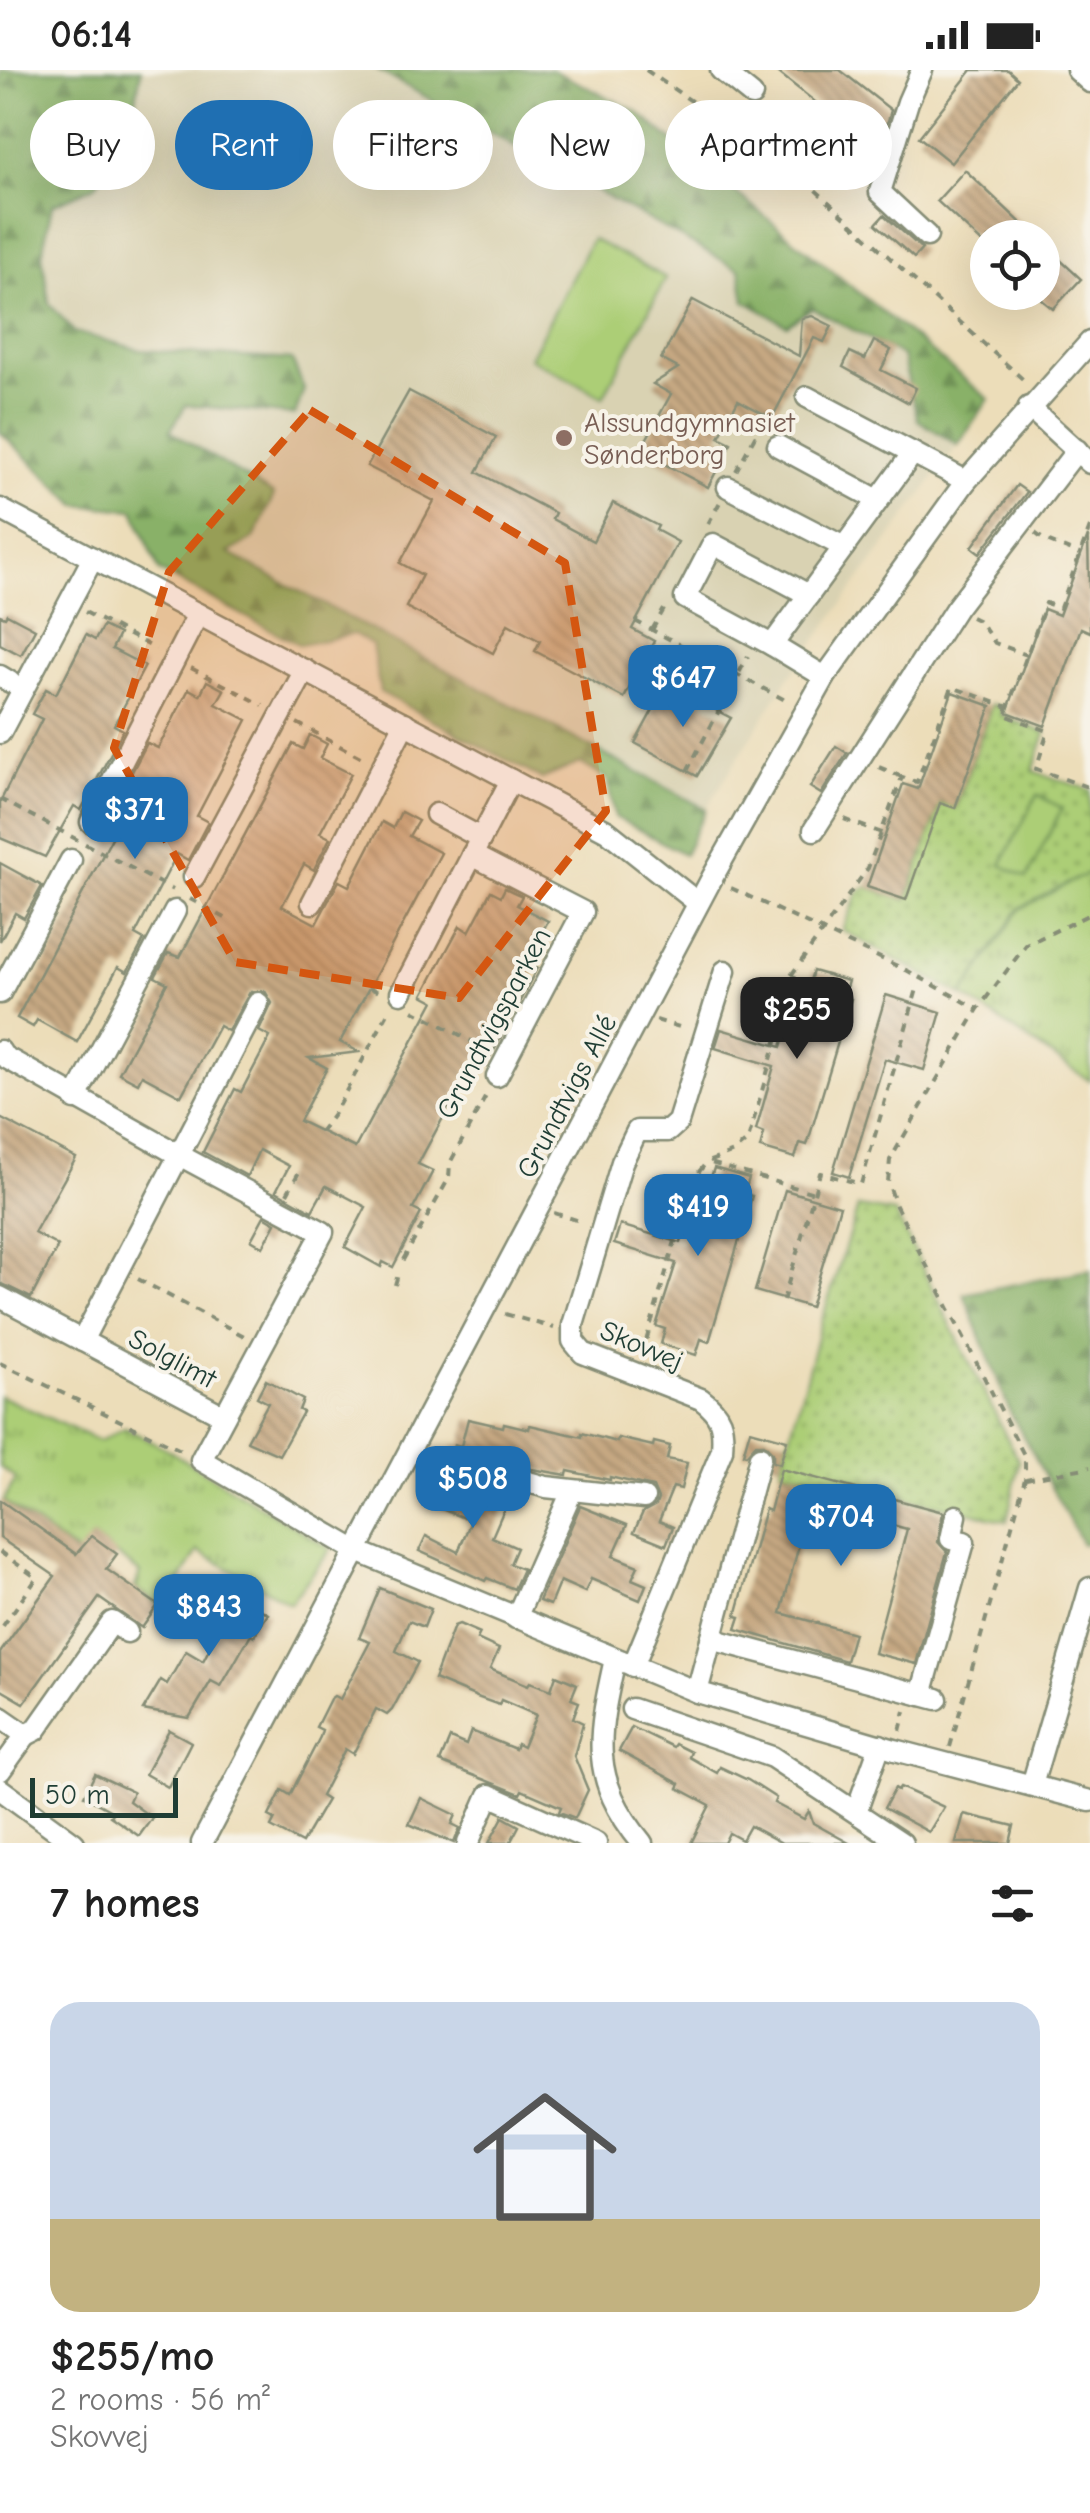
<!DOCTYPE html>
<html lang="en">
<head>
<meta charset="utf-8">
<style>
	:root { --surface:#fff; --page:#f6f6f6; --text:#222; --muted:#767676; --line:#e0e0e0; --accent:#1f6fb2 }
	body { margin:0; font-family:"Comic Neue",sans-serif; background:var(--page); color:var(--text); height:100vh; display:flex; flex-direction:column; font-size:38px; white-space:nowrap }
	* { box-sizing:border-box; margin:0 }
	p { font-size:32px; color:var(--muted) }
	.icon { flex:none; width:55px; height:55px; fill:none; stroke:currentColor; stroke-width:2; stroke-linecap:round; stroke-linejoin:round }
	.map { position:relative; height:1773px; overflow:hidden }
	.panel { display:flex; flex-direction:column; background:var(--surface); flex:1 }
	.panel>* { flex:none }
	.hud { position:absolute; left:30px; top:30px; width:1030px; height:90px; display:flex; gap:20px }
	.controls { position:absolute; left:970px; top:150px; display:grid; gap:20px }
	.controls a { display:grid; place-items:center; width:90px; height:90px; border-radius:50%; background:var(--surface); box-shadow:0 10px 40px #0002; font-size:50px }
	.scale { position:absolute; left:30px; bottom:25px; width:148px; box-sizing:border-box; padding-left:10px; border:5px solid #1f3d34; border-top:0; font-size:28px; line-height:35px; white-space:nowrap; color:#1f3d34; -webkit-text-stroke:8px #f7f3e8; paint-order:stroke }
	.price { position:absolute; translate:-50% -85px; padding:0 22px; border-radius:20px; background:var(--accent); color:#fff; font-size:32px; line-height:65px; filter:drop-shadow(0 2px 5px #0008) }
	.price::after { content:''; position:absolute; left:50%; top:60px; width:30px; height:22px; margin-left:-15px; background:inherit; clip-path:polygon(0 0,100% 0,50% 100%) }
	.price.on { background:#222; color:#fff }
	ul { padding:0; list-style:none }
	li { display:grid; align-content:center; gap:20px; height:530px; padding:0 50px }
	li+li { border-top:2px solid var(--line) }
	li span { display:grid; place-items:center; height:310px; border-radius:30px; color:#555 }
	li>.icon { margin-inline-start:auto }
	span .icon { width:180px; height:180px; fill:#fffc; stroke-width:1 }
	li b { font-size:42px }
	h2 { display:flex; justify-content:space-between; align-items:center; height:120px; padding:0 50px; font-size:42px }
	.chip { padding:0 35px; border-radius:45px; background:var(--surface); box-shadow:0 10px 40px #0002; font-size:35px; line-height:90px }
	.chip.on { background:var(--accent); color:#fff }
	.status { display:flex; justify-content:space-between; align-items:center; height:70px; padding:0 50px; background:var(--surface); direction:ltr }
	.status svg { height:28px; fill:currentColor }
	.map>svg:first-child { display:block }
	.built { fill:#d9d2b2 }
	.grass { fill:url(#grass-tufts); stroke:#668655; stroke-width:2.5 }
	.forest { fill:url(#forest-firs); stroke:#54774e; stroke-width:2.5 }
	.park { fill:url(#park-dots); stroke:#668655; stroke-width:2.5 }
	.pitch { fill:#acce76; stroke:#668655; stroke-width:2.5 }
	.building { fill:url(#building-back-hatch) }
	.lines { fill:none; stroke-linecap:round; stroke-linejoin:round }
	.minor-casing { stroke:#868d76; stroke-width:25 }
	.path { stroke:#868d76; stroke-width:4; stroke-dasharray:8 8; stroke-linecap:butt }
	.minor { stroke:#fff; stroke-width:20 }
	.marked { fill:#d45610; fill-opacity:0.2; stroke:#d45610; stroke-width:8; stroke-dasharray:20 12; stroke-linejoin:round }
	.education-dot { fill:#8d6e63; stroke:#f7f3e8; stroke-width:4 }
	.labels { text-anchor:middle; stroke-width:8; stroke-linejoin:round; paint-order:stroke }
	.education-label { font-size:28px; fill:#785e54; stroke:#f7f3e8; text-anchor:start }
	.street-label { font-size:28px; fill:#1f3d34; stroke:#f7f3e8 }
</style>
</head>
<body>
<div class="status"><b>06:14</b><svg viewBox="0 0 49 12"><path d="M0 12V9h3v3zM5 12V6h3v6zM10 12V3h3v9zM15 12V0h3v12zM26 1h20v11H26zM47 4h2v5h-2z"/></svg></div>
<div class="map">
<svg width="1090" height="1773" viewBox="0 0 1090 1773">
	<defs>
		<pattern id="grass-tufts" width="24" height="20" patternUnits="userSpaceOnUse" patternTransform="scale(2.5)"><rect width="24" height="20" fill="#acce76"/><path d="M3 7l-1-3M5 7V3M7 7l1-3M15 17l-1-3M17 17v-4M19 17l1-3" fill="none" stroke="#8ba862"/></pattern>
		<pattern id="forest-firs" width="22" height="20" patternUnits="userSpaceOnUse" patternTransform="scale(2.5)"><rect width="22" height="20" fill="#89b167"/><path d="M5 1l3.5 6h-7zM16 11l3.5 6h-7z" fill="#6f9156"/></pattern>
		<pattern id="park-dots" width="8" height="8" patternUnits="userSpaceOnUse" patternTransform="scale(2.5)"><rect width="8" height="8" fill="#acce76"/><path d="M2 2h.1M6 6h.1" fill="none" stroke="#8ba862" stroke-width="1.8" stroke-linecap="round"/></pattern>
		<pattern id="building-back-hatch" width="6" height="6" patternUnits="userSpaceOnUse" patternTransform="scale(2.5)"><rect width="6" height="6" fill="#c6a882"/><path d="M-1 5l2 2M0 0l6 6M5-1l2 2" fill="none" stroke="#a08a6b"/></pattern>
	</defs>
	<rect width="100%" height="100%" fill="#f7f3e8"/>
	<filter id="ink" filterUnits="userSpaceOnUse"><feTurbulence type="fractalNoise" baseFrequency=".01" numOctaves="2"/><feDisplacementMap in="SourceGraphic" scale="20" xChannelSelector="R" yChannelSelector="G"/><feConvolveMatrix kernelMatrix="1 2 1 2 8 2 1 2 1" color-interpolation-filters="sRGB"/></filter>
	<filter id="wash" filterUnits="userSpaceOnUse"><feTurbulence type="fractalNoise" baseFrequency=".0048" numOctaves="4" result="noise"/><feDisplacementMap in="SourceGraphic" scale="40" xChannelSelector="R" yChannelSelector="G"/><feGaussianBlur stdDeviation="2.25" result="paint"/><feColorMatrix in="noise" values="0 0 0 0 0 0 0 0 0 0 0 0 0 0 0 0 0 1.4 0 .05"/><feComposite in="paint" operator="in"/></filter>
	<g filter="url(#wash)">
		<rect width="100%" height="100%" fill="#ecddb9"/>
		<path class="built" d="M141 0H377L740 200 746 231 787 254 811 238 902 286 918 350 958 375 789 607 706 739 227 483 274 425 170 361 185 335 295 345 292 290 141 280 74 262 49 233 42 184 52 135 95 116 130 65Z"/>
		<g class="grass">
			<path d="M1090 802V1011L962 925 1020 839Z"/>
			<path d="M0 1326 99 1371 125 1358 163 1377 331 1479 290 1533 198 1481 164 1538 135 1517 140 1503 93 1467 79 1485 3 1431 16 1409 0 1397Z"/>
		</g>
		<g class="forest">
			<path d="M0 0H141L130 64 95 116 52 135 42 184 49 233 74 262 141 280 292 290 304 319 295 345 186 335 170 361 274 425 254 468 228 483 706 739 684 784 615 747 607 709 580 693 542 709 380 622 372 575 354 564 300 575 159 501 134 440 77 435 0 362Z"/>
			<path d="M377 0H552L636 41 989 329 958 375 918 350 902 286 812 238 787 255 745 231 740 200Z"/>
			<path d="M1090 1200V1473L1082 1474 1010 1342 964 1224Z"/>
		</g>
		<g class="park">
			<path d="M992 634 1002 638 1000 645 1046 663 1033 701 1090 720V802L1020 838 962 925 842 860 859 821 867 817 907 830 940 733 956 738Z"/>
			<path d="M858 1137 895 1143 1019 1392 1007 1451 781 1399 821 1253Z"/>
		</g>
		<g class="pitch">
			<path d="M592 169 666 208 603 327 530 288Z"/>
			<path d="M1037 725 1062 738 1027 808 1001 795Z"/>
		</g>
		<g id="blocks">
			<g class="building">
				<path d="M775 0H840L891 40 888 51 869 75Z"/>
				<path d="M972 0H1008L1018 9 951 93 919 67Z"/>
				<path d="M965 100 1018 150 1037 168H988V178L937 131Z"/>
				<path d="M884 145 922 179 914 188 876 154Z"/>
				<path d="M1042 173 1081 209 1053 239 1042 230Z"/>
				<path d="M693 230 799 286 802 248 812 246 832 256 824 272 814 268 772 348 738 330 719 367 731 373 708 417 640 381 671 324 653 314 678 298 661 289Z"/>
				<path d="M874 271 891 280 881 300 916 318 909 333 843 297 850 282 865 289Z"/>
				<path d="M409 321 496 367 477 402 555 443 552 449 593 471 613 433 658 456 656 460 678 472 632 559 654 571 624 628 535 581 540 571 508 554 493 583 406 537 422 505 400 493 434 431 367 396Z"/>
				<path d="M1017 415 1027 422 980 483 972 477Z"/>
				<path d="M1088 466 1090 562 1081 558 1045 656 1007 642 1044 539 1059 545Z"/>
				<path d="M7 544 35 559 21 585 0 574V545L5 547Z"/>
				<path d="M103 556 119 564 112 579 145 596 114 655 123 660 81 740 74 736 45 787 0 768V732L42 649 32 644 46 619 56 624 86 565 95 570Z"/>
				<path d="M207 611 224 620 216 634 247 650 197 746 208 752 188 790 177 784 135 865 144 870 127 902 118 897 77 972 37 950 33 957 17 948 116 760 105 754 147 673 158 678 189 619 200 625Z"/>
				<path d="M667 614 731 648 697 706 635 673Z"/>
				<path d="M952 622 991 636 955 738 940 733 906 830 867 817 903 714 918 719Z"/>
				<path d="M310 665 327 674 320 688 351 704 320 763 330 768 315 797 314 800 304 794 282 836 316 854 339 811 349 816 382 752 393 758 401 742 418 751 409 766 441 783 340 972 359 982 309 988 327 998 299 1051 355 1078 434 931 423 925 442 889 460 856 469 862 491 821 501 826 505 818 522 826 517 835 548 851 526 892 537 898 496 977 486 993 476 987 418 1094 433 1101 413 1139 421 1143 393 1197 383 1192 381 1197 345 1177 366 1137 326 1116 312 1141 276 1121 289 1096 259 1080 247 1106 203 1082 235 1019 241 1022 270 967 259 961 272 933 265 921 250 922 228 961 219 956 181 1026 142 1005 138 1013 119 1003 167 913 155 907 168 883 180 887 293 674 303 679Z"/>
				<path d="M836 676 847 683 821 724 810 717Z"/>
				<path d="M0 793 42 816 24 848 15 843 0 871Z"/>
				<path d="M813 901 848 911 843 927 851 929 807 1075 800 1073 795 1088 760 1078 764 1063 756 1060 774 996 715 978 721 959 781 977 799 914 808 917Z"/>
				<path d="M886 925 941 942 924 1000 885 989 849 1107 833 1102Z"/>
				<path d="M0 1048 76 1088 34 1163 58 1176 31 1228 0 1213Z"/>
				<path d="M714 1098 749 1108 744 1124 752 1126 709 1272 701 1269 696 1285 661 1274 665 1259 656 1256 676 1193 614 1174 620 1155 681 1173 700 1111 709 1113Z"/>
				<path d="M785 1120 840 1136 810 1237 755 1221Z"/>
				<path d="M264 1146 276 1153 263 1177 251 1170Z"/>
				<path d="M266 1310 303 1330 299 1340 303 1342 279 1385 247 1371 268 1333 257 1327Z"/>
				<path d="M468 1349 503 1357 504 1353 529 1359 530 1355 582 1367V1363L617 1372 618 1368 653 1376 654 1372 670 1376 667 1389 687 1393 681 1419 673 1417 659 1451 673 1457 666 1475 634 1462 643 1442 656 1435 658 1429 653 1417 610 1407V1410L568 1401 567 1405 532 1399 463 1379 453 1380 454 1374 461 1376Z"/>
				<path d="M750 1360 787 1370 780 1394 773 1392V1383L764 1374H756L746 1385 743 1384Z"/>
				<path d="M443 1397 455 1405 492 1416 486 1429 505 1437 492 1467 517 1478 510 1494 523 1499 514 1519 487 1508 485 1511 419 1481 426 1466 458 1482 471 1451 427 1433Z"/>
				<path d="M781 1399 943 1442 938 1472 947 1482 916 1594 874 1583 907 1459 810 1433 781 1543 854 1563 846 1591 736 1559 740 1547 736 1546 765 1439 770 1441Z"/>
				<path d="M0 1430 76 1484 92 1466 117 1484 106 1499 158 1535 142 1558 99 1528 24 1633 0 1619V1583L55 1506 0 1468Z"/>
				<path d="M580 1436 627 1455 613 1486 638 1496 632 1509 646 1515 640 1530 591 1509 585 1522 560 1511 550 1535 539 1531Z"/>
				<path d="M380 1518 431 1539 424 1557 409 1551 396 1581 418 1592 392 1640 387 1645 376 1639 353 1684 345 1679 321 1726 327 1730 302 1773 271 1757 275 1749 269 1746 282 1720 290 1725 320 1667 322 1660 316 1657 330 1629 334 1626 340 1629 370 1572 359 1568Z"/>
				<path d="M229 1520 268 1544 254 1566 251 1564 221 1616 211 1611 189 1648 143 1640 161 1610 167 1614 186 1581 203 1591 221 1556 212 1550Z"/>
				<path d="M459 1554 480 1563 477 1569 499 1579 490 1599 528 1615 530 1612 551 1620 556 1605 577 1614 571 1629 579 1632 573 1648 583 1653 574 1686 588 1720 575 1748 559 1742 561 1737 522 1720 520 1724 440 1692 450 1668 466 1675 471 1661 515 1679 517 1674 523 1677 536 1645 501 1630 499 1635 477 1627 434 1609 454 1556Z"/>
				<path d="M632 1657 673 1677 675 1674 691 1682 689 1687 717 1703 720 1697 748 1710 776 1728 774 1733 804 1749 809 1741 813 1753 849 1773H782L750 1756 742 1770 729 1763 724 1773H691L710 1735 678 1718 680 1714 619 1681Z"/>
				<path d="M169 1660 191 1672 168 1717 145 1704Z"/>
				<path d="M95 1704 133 1722 129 1731 152 1748 139 1766 110 1746 113 1742 84 1726Z"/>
				<path d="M900 1717 944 1737 929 1762 884 1738 895 1718 898 1720Z"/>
				<path d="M421 1728 456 1745 452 1754 460 1758 454 1773 409 1754Z"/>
				<path d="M964 1744 1014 1756 1010 1773H956Z"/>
				<path d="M503 1747 519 1756 510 1773H489Z"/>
			</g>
		</g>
	</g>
	<g filter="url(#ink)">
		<use href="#blocks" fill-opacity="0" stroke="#868d76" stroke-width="2.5"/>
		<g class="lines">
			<g class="minor-casing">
				<g id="minor">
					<path d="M721 0 752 25"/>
					<path d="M922 0 908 32 880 122 927 166"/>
					<path d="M1077 0 1090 12"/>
					<path d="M807 327 913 383"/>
					<path d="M1029 337 1090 393"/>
					<path d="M778 376 878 430"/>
					<path d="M728 417 844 477"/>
					<path d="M0 439 607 761 698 833"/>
					<path d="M772 575 685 528 713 474 809 525"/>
					<path d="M0 606 10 612"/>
					<path d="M825 607 772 575 913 383 966 411"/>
					<path d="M0 663 93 488"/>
					<path d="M436 744 481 768"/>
					<path d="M91 752 198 544"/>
					<path d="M814 760 956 538 1077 380"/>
					<path d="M472 785 583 842 497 1006"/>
					<path d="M194 807 305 600"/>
					<path d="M312 833 405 653"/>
					<path d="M0 923 71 790"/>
					<path d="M401 923 511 710"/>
					<path d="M258 933 179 1085 323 1162 201 1390 357 1481 697 1622 895 1680 1090 1731"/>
					<path d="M0 981 3 986 179 1085 82 1271"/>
					<path d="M75 1029 175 841"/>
					<path d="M0 1227 224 1346"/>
					<path d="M459 1392 546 1417 644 1428"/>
					<path d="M516 1548 572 1421"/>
					<path d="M711 1569 937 1629"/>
					<path d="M615 1589C598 1666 588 1707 642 1773"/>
					<path d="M633 1596 722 1380C724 1355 721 1344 701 1329L583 1283 573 1271V1255L622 1092 637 1061H668L678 1052 725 901"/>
					<path d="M697 1622 760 1387"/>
					<path d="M921 1625 964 1472 951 1469 956 1446"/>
					<path d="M632 1639 772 1687 902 1773"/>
					<path d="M0 1647 26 1665 0 1701"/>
					<path d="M26 1665 36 1660 112 1552 127 1562"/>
					<path d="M1032 1715 1090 1518"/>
					<path d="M0 1719 74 1773"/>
					<path d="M856 1742 880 1675"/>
					<path d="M202 1773 712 808 825 607 966 411 1090 272"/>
					<path d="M468 1773 489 1725 596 1773"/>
				</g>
			</g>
			<g class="path">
				<path d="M646 0 799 105 1028 314"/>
				<path d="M736 401 755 366 760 368"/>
				<path d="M708 454 720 432"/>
				<path d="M1090 457 1060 538 1046 533 1005 645 1048 661 1036 699 1090 718"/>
				<path d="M1035 463 1044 470 1080 484"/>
				<path d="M85 542 156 579"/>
				<path d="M971 547 979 551 995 573 1027 585"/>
				<path d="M635 551 789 632"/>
				<path d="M652 560 667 534"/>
				<path d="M191 598 263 635"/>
				<path d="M297 653 364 689"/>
				<path d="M879 697 902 707"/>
				<path d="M687 701 748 586"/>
				<path d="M0 729 173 820"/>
				<path d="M844 749 882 763"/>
				<path d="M731 818 908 901 978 939"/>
				<path d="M190 829 229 850"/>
				<path d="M795 905 748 1070 734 1082 707 1092 814 1123"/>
				<path d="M370 918 382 924"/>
				<path d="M782 918 868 798 902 707 917 712 952 617 1008 637"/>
				<path d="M413 940 488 980"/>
				<path d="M656 950 686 959"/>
				<path d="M320 1062 335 1042 390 939"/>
				<path d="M287 1124 299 1102"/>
				<path d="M554 1143 583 1152"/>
				<path d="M403 1190 449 1108 450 1093 487 1024"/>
				<path d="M138 1209 244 1266"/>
				<path d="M395 1215 399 1201"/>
				<path d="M783 1231 820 1103 861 1114 917 919"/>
				<path d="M505 1244 554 1258"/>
				<path d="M642 1285 693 1109 707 1092"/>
				<path d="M0 1293 185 1382"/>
				<path d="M1026 1409 1090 1397"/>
				<path d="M0 1482 37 1508 0 1560"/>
				<path d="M900 1661 905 1641"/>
				<path d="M950 1677 1025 1409V1387L896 1136 888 1112 890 1090 978 939 1026 875 1090 844"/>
			</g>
			<use href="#minor" class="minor"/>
		</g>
	</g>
	<path class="marked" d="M310 340 565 493 606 741 459 928 235 892 114 678 169 502Z"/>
	<circle class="education-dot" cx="564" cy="368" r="10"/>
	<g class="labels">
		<g class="education-label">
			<text x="584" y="362">Alssundgymnasiet<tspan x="584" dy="32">Sønderborg</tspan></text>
		</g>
		<g class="street-label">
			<text transform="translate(493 953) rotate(-62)" y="10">Grundtvigsparken</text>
			<text transform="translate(566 1026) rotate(-62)" y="10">Grundtvigs Allé</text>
			<text transform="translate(642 1275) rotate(23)" y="10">Skovvej</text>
			<text transform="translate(173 1288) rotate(28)" y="10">Solglimt</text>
		</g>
	</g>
</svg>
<div class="controls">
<a><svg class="icon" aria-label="locate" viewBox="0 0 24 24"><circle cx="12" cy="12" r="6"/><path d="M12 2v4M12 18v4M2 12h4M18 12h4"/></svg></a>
</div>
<div class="scale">50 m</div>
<b class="price" style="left:683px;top:660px">$647</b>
<b class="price" style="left:135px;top:792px">$371</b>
<b class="price on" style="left:797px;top:992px">$255</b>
<b class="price" style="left:698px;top:1189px">$419</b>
<b class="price" style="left:473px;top:1461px">$508</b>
<b class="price" style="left:841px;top:1499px">$704</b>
<b class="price" style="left:209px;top:1589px">$843</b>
<div class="hud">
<a class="chip">Buy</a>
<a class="chip on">Rent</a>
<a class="chip">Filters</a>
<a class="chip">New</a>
<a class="chip">Apartment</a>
</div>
</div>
<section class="panel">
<h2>7 homes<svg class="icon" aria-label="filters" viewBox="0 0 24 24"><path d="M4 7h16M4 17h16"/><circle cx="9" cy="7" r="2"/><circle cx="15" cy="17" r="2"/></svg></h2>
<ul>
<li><span style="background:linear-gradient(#c9d6e8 70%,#c2b280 0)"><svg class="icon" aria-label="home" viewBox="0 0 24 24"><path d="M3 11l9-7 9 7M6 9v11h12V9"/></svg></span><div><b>$255/mo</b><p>2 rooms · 56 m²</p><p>Skovvej</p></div></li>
</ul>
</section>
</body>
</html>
